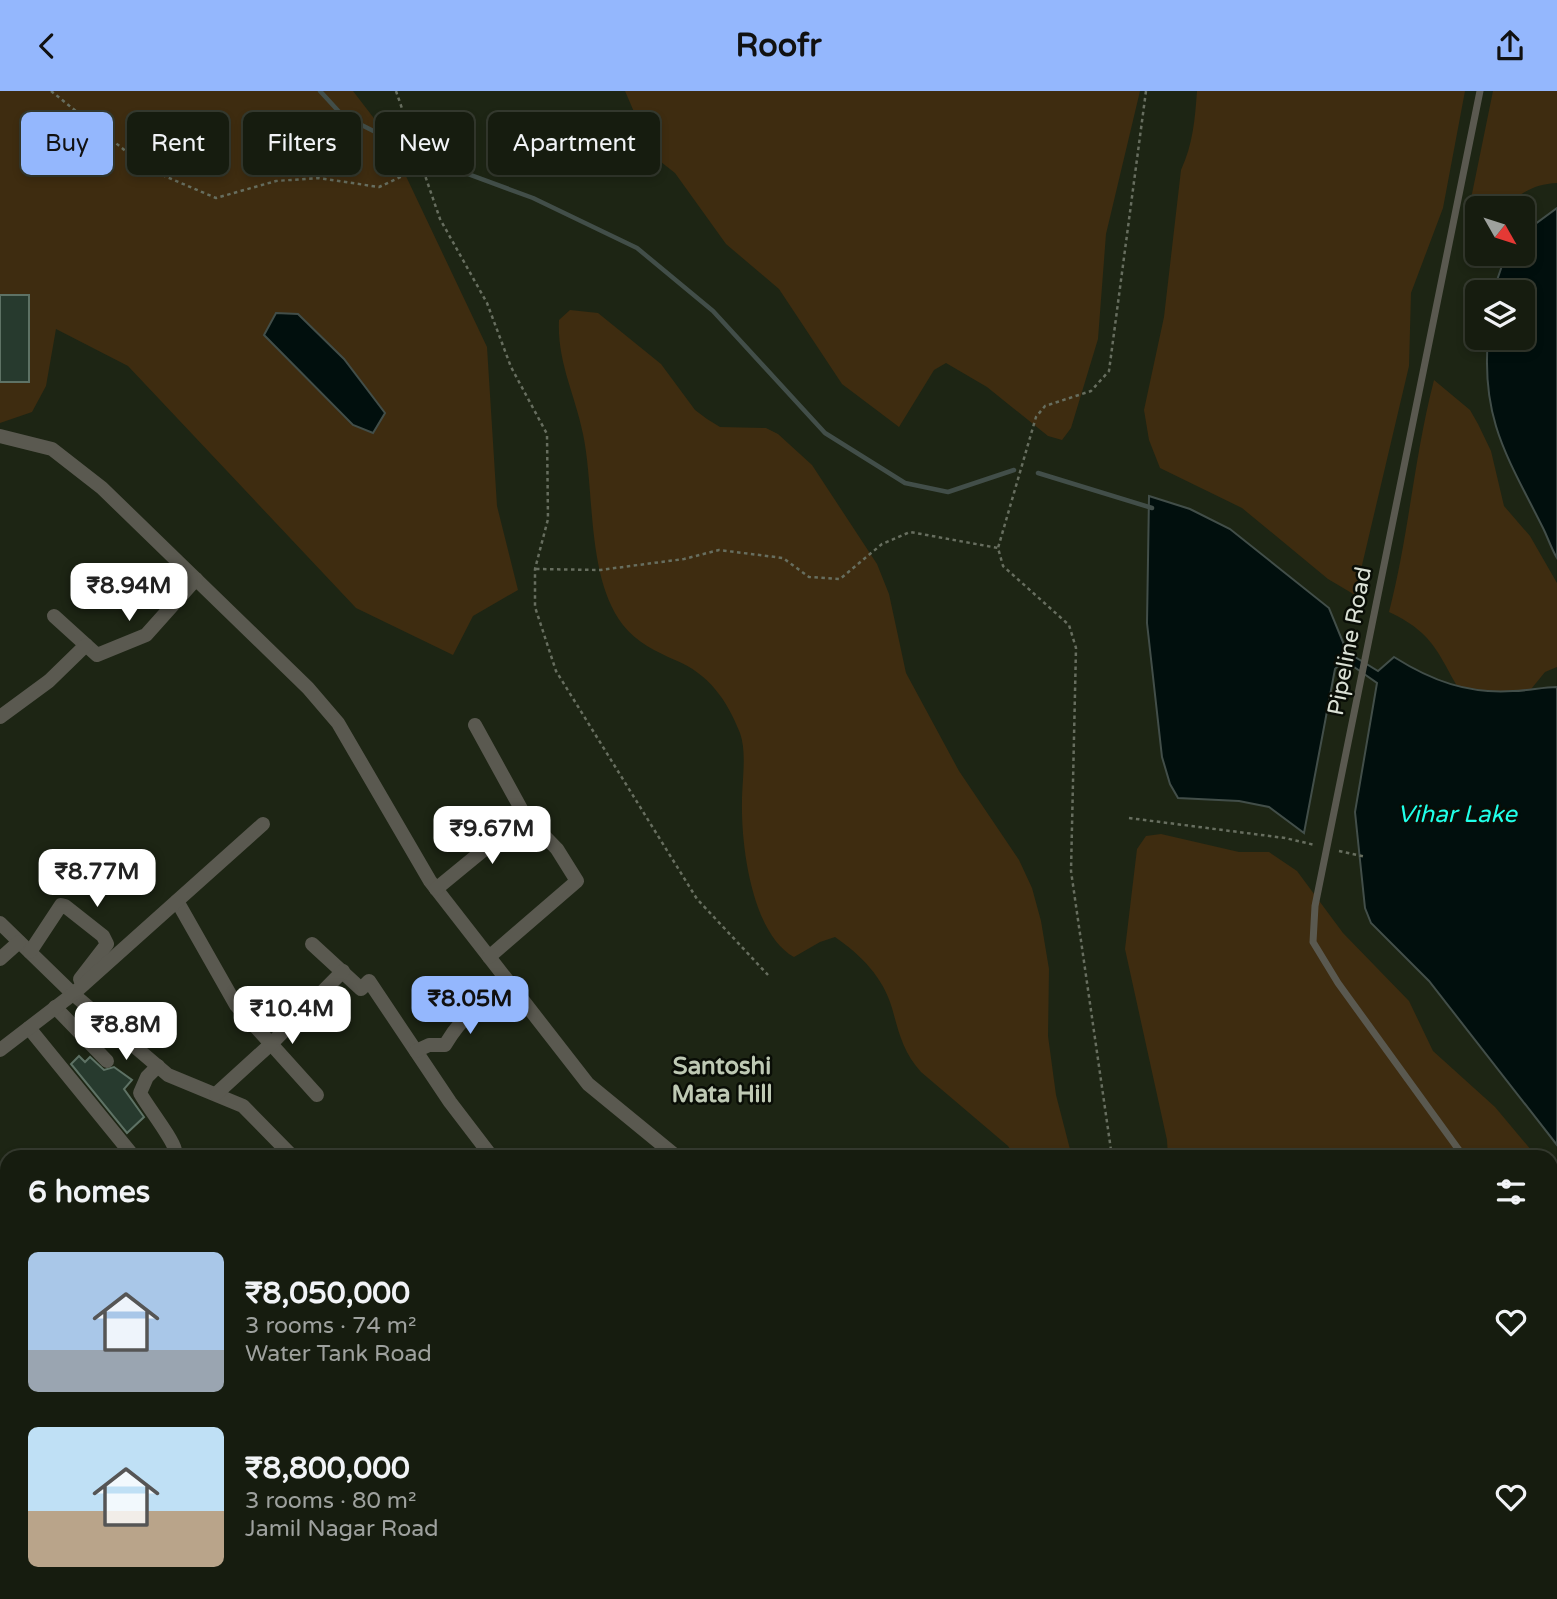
<!DOCTYPE html>
<html lang="en">
<head>
<meta charset="utf-8">
<style>
	:root { --surface:#161c0f; --page:#1f2518; --text:#f1f3f6; --muted:#9ea19e; --line:#353a2f; --accent:#94b7fd }
	body { margin:0; font-family:"Varela Round",sans-serif; background:var(--page); color:var(--text); height:100vh; display:flex; flex-direction:column; font-size:26px; white-space:nowrap }
	* { box-sizing:border-box; margin:0 }
	p { font-size:23px; color:var(--muted) }
	.icon { flex:none; width:38px; height:38px; fill:none; stroke:currentColor; stroke-width:2; stroke-linecap:round; stroke-linejoin:round }
	.map { position:relative; flex:1; overflow:hidden }
	.sheet { position:absolute; left:0px; top:1059px; width:1558px; height:450px; display:flex; flex-direction:column; background:var(--surface); border-radius:21px 21px 0 0; box-shadow:0 4px 10px #0003,0 0 0 2px var(--line) }
	.sheet>* { flex:none }
	.hud { position:absolute; left:21px; top:21px; width:700px; height:63px; display:flex; gap:14px }
	.needle { width:46px; rotate:129deg }
	.fabs { position:absolute; left:1465px; top:105px; display:grid; gap:14px }
	.fabs a { display:grid; place-items:center; width:70px; height:70px; border-radius:10px; background:var(--surface); box-shadow:0 4px 10px #0003,0 0 0 2px var(--line); font-size:35px }
	.price { position:absolute; translate:-50% -60px; padding:0 16px; border-radius:14px; background:#fff; color:#222; font-size:23px; line-height:46px; filter:drop-shadow(0 2px 4px #0008) }
	.price::after { content:''; position:absolute; left:50%; top:42px; width:21px; height:16px; margin-left:-10px; background:inherit; clip-path:polygon(0 0,100% 0,50% 100%) }
	.price.active { background:var(--accent); color:#111 }
	ul { padding:0; list-style:none }
	li { display:flex; align-items:center; gap:21px; height:175px; padding:0 28px }
	li span { display:grid; place-items:center; flex:none; width:196px; height:140px; border-radius:10px; color:#555 }
	li>.icon { margin-inline-start:auto }
	span .icon { width:84px; height:84px; fill:#fffc; stroke-width:1 }
	li b { font-size:30px }
	h2 { display:flex; justify-content:space-between; align-items:center; height:84px; padding:0 28px; font-size:30px }
	.tag { padding:0 24px; border-radius:10px; background:var(--surface); box-shadow:0 4px 10px #0003,0 0 0 2px var(--line); font-size:24px; line-height:63px }
	.tag.active { background:var(--accent); color:#111 }
	header { display:flex; justify-content:space-between; align-items:center; height:91px; padding:0 28px; background:var(--accent); color:#111; font-size:32px; font-weight:700 }
	.map>svg:first-child { display:block }
	.green { fill:#3e2c10 }
	.water { fill:#010f0d; stroke:#424e49; stroke-width:2 }
	.lines { fill:none; stroke-linecap:round; stroke-linejoin:round }
	.stream { stroke:#424e49; stroke-width:4.5 }
	.building { fill:#273a2e; stroke:#5e7265; stroke-width:2 }
	.path { stroke:#676e5f; stroke-width:2.5; stroke-dasharray:3.5 3.5; stroke-linecap:butt }
	.service { stroke:#5a5950; stroke-width:7 }
	.minor { stroke:#5a5950; stroke-width:14 }
	.labels { text-anchor:middle; stroke-width:5; stroke-linejoin:round; paint-order:stroke }
	.street-label { font-size:23px; fill:#dae0d5; stroke:#090d06 }
	.water-label { font-size:24px; font-style:italic; fill:#20ffe9; stroke:#090d06 }
	.neighbourhood-label { font-size:24px; font-weight:bold; fill:#bec9b4; stroke:#090d06 }
</style>
</head>
<body>
<header><svg class="icon" aria-label="back" viewBox="0 0 24 24"><path d="M15 5l-7 7 7 7"/></svg>Roofr<svg class="icon" aria-label="share" viewBox="0 0 24 24"><path d="M12 15V3M7 8l5-5 5 5M5 13v7h14v-7"/></svg></header>
<div class="map">
<svg width="1557" height="1508" viewBox="0 0 1557 1508">
	<rect width="100%" height="100%" fill="#1d2514"/>
	<g class="green">
		<path d="M0 0H353L386 43 487 256 497 415 518 499 473 525 453 564 356 517 128 275 56 238 46 295 32 321 0 332Z"/>
		<path d="M625 0H1140L1106 143 1098 248 1071 337 1062 349 1048 345 987 296 946 272 934 279 899 336 842 293 779 198 726 153 675 82 661 71 644 44Z"/>
		<path d="M1197 0H1465L1443 117 1411 202 1409 275 1355 504 1328 488 1242 417 1160 377 1149 349 1144 319 1164 226 1181 79C1193 53 1195 28 1197 0Z"/>
		<path d="M1493 0H1557V92C1535 93 1521 101 1505 117H1477V151L1466 152 1464 142Z"/>
		<path d="M570 219 598 222 661 273 695 319 707 328 720 336 766 337 778 343 812 374 877 473 889 503 906 582 959 680 1019 769 1032 797 1041 830 1049 878 1048 945 1056 1004 1072 1066H1015L1008 1055 921 981C903 961 899 942 892 917 883 886 861 864 835 846L820 851 794 866C752 843 741 755 742 711 742 690 747 661 740 642 727 609 709 583 675 569 657 561 636 551 623 534 586 486 595 400 583 343 575 303 557 271 559 229Z"/>
		<path d="M1434 289 1470 319 1478 333 1491 360 1504 415 1530 445 1557 492V576L1545 581 1519 613 1470 615C1439 571 1441 545 1389 521 1409 444 1414 366 1434 289Z"/>
		<path d="M1161 743 1239 761H1269L1297 780 1343 842 1409 910 1433 960 1495 1016 1537 1066H1168L1167 1049 1125 858 1137 758 1146 745Z"/>
		<path d="M1551 1082 1557 1089V1508H1381L1379 1502H1550Z"/>
	</g>
	<g class="water">
		<path d="M1557 117V467C1551 457 1548 447 1543 437 1508 367 1481 329 1488 247H1522V201H1493L1506 163H1522L1523 142Z"/>
		<path d="M276 222 298 223 344 268 385 322 373 342 353 334 264 244Z"/>
		<path d="M1149 405 1190 418 1230 438 1329 517 1347 561 1378 580 1394 566C1432 590 1468 603 1513 600 1528 600 1542 596 1557 596V1054L1429 890 1371 832 1365 817 1355 721 1377 592 1344 569 1335 578 1304 742 1269 716 1239 710 1178 707 1170 693 1162 666 1147 532Z"/>
	</g>
	<g class="lines">
		<g class="stream">
			<path d="M320 0 342 24 395 51"/>
			<path d="M430 69 533 107 637 157 713 220 825 342 905 392 948 401 1014 379"/>
			<path d="M1038 382 1152 417"/>
		</g>
	</g>
	<g class="building">
		<rect x="0" y="204" width="29" height="87"/>
		<path d="M79 965 85 971 90 966 104 979 114 976 132 989 124 998 144 1026 127 1042 71 973Z"/>
	</g>
	<g class="lines">
		<g class="path">
			<path d="M51 0 148 78 216 107 276 90 318 87 379 96 420 77"/>
			<path d="M396 0 440 128 487 212 511 276 547 343 548 428 535 478V516L556 580 697 808 768 884"/>
			<path d="M536 478 600 479 684 468 719 459 783 467 809 486 840 488 882 453 910 441 998 457"/>
			<path d="M1129 727 1285 747 1315 754"/>
			<path d="M1339 760 1366 766"/>
			<path d="M1112 1066 1071 780 1076 557 1069 534 1003 475 998 457 1036 326 1045 315 1091 300 1109 280 1146 0"/>
			<path d="M571 1502 582 1508"/>
			<path d="M1226 1502 1228 1508"/>
			<path d="M612 1508V1502"/>
		</g>
		<g class="service">
			<path d="M1464 1066 1338 892 1313 851 1315 815 1480 0"/>
			<path d="M1550 1182 1557 1191"/>
			<path d="M1304 1502 1315 1508"/>
			<path d="M1548 1508 1557 1492"/>
		</g>
		<g class="minor">
			<path d="M0 345 52 358 102 397 308 597 338 632 430 790 588 993 677 1066"/>
			<path d="M54 525 97 564 146 544 196 488"/>
			<path d="M0 626 49 590 86 554"/>
			<path d="M475 634 525 725 557 758 577 790 489 866"/>
			<path d="M436 798 525 725"/>
			<path d="M177 810 236 914 317 1004"/>
			<path d="M0 832 73 903 168 984 243 1015 293 1066"/>
			<path d="M312 853 361 898 369 890 450 1011 492 1066"/>
			<path d="M30 861 61 814 65 815 103 845 107 853 80 888"/>
			<path d="M0 868 19 851"/>
			<path d="M55 916 107 970"/>
			<path d="M29 937 134 1066"/>
			<path d="M0 959 73 903 263 733"/>
			<path d="M416 960 429 954H445C462 925 481 911 510 893"/>
			<path d="M158 975 147 986 140 1002C147 1015 173 1048 175 1059L169 1066"/>
			<path d="M216 1003 272 952 343 880"/>
			<path d="M0 1195 7 1202"/>
			<path d="M0 1498 8 1508"/>
			<path d="M114 1502 120 1508"/>
			<path d="M305 1502 310 1508"/>
			<path d="M345 1502 351 1508"/>
			<path d="M378 1502 386 1508"/>
			<path d="M440 1502 447 1508"/>
			<path d="M930 1502 934 1508"/>
			<path d="M1094 1502 1097 1508"/>
			<path d="M156 1508 158 1502"/>
			<path d="M477 1508 484 1502"/>
		</g>
	</g>
	<g class="labels">
		<g class="street-label">
			<text transform="translate(1349 550) rotate(-79)" y="8">Pipeline Road</text>
		</g>
		<g class="water-label">
			<text x="1457" y="731">Vihar Lake</text>
		</g>
		<g class="neighbourhood-label">
			<text x="722" y="983">Santoshi<tspan x="722" dy="28">Mata Hill</tspan></text>
		</g>
	</g>
</svg>
<div class="fabs">
<a><svg class="needle" viewBox="-14 -14 28 28"><path d="M0-13l5 13h-10z" fill="#e53935"/><path d="M0 13l5-13h-10z" fill="#9ea19e"/></svg></a>
<a><svg class="icon" aria-label="layers" viewBox="0 0 24 24"><path d="M12 4l9 5-9 5-9-5zM3 14l9 5 9-5"/></svg></a>
</div>
<b class="price" style="left:129px;top:532px">₹8.94M</b>
<b class="price" style="left:492px;top:775px">₹9.67M</b>
<b class="price" style="left:97px;top:818px">₹8.77M</b>
<b class="price active" style="left:470px;top:945px">₹8.05M</b>
<b class="price" style="left:292px;top:955px">₹10.4M</b>
<b class="price" style="left:126px;top:971px">₹8.8M</b>
<div class="hud">
<a class="tag active">Buy</a>
<a class="tag">Rent</a>
<a class="tag">Filters</a>
<a class="tag">New</a>
<a class="tag">Apartment</a>
</div>
<section class="sheet">
<h2>6 homes<svg class="icon" aria-label="filters" viewBox="0 0 24 24"><path d="M4 7h16M4 17h16"/><circle cx="9" cy="7" r="2"/><circle cx="15" cy="17" r="2"/></svg></h2>
<ul>
<li><span style="background:linear-gradient(#a9c7e8 70%,#9aa5b1 0)"><svg class="icon" aria-label="home" viewBox="0 0 24 24"><path d="M3 11l9-7 9 7M6 9v11h12V9"/></svg></span><div><b>₹8,050,000</b><p>3 rooms · 74 m²</p><p>Water Tank Road</p></div><svg class="icon" aria-label="heart" viewBox="0 0 24 24"><path d="M12 20l-8-8c-3-5 5-10 8-4 3-6 11-1 8 4z"/></svg></li>
<li><span style="background:linear-gradient(#bfe0f5 60%,#b9a48a 0)"><svg class="icon" aria-label="home" viewBox="0 0 24 24"><path d="M3 11l9-7 9 7M6 9v11h12V9"/></svg></span><div><b>₹8,800,000</b><p>3 rooms · 80 m²</p><p>Jamil Nagar Road</p></div><svg class="icon" aria-label="heart" viewBox="0 0 24 24"><path d="M12 20l-8-8c-3-5 5-10 8-4 3-6 11-1 8 4z"/></svg></li>
</ul>
</section>
</div>
</body>
</html>
